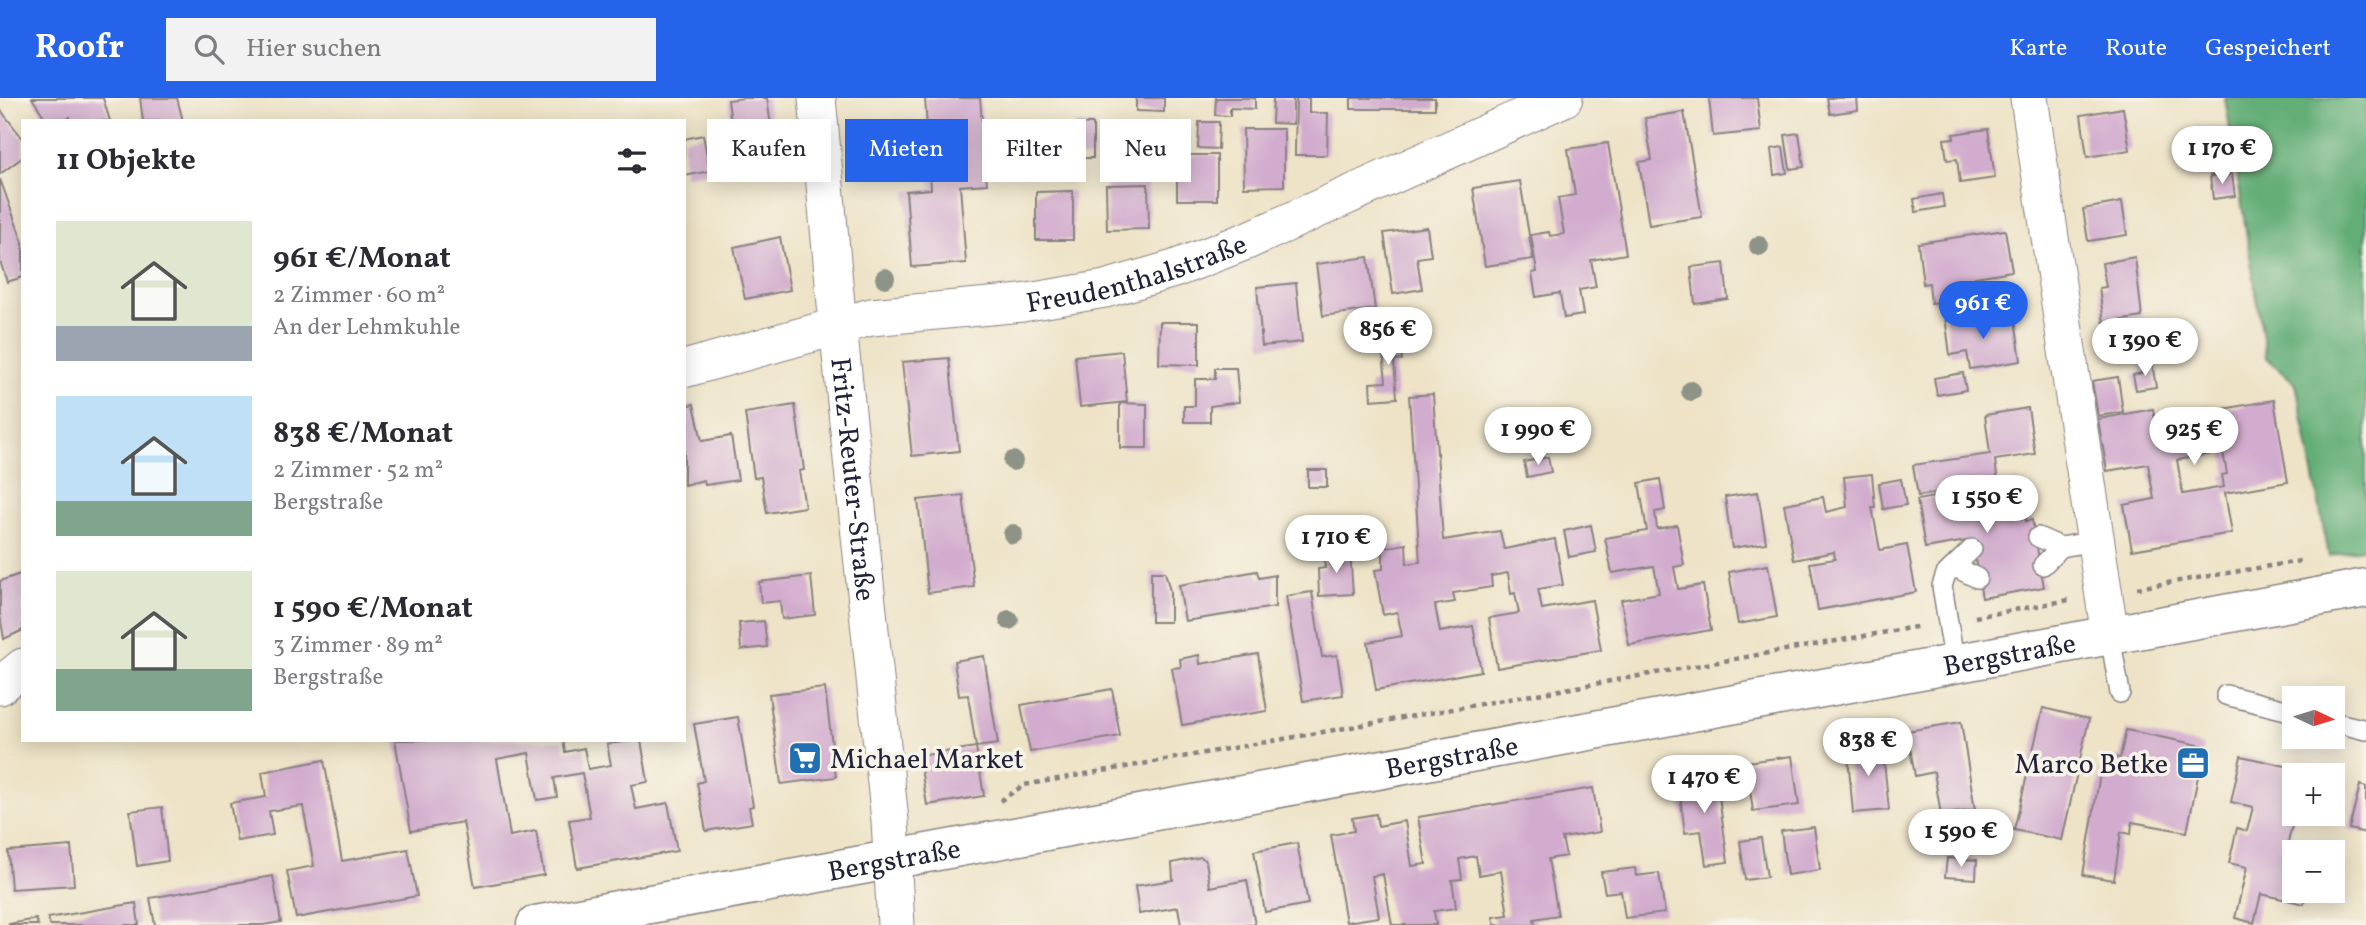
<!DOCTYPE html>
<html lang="de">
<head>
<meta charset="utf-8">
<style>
	:root { --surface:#fff; --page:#f2f2f3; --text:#2b2b33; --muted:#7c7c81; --accent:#2563eb }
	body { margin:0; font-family:Vollkorn,serif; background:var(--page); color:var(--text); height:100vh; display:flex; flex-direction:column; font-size:26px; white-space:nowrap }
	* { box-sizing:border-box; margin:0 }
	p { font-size:23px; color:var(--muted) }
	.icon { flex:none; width:38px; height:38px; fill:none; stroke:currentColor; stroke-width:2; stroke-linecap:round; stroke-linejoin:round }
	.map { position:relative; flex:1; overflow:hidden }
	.side { position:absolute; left:21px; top:21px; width:665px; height:623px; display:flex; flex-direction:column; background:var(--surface); border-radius:0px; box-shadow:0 4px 18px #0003 }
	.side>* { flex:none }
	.hud { position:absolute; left:707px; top:21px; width:665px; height:63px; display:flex; gap:14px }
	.needle { width:46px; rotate:94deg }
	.tools { position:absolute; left:2282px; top:588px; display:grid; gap:14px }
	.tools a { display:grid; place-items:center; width:63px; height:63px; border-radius:0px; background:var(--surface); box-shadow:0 4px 18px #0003; font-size:35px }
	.price { position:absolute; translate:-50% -60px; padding:0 16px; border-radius:24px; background:#fff; color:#222; font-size:23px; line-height:46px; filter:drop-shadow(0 2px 4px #0008) }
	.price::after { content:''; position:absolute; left:50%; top:42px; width:21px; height:16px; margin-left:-10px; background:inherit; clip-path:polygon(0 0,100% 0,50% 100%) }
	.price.active { background:var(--accent); color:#fff }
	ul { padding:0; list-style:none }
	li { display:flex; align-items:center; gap:21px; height:175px; padding:0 35px }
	li span { display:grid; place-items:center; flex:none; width:196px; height:140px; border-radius:0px; color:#555 }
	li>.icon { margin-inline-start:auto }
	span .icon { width:84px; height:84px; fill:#fffc; stroke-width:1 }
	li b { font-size:30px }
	h2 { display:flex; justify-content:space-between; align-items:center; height:84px; padding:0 35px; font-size:30px }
	.chip { padding:0 24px; border-radius:0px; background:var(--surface); box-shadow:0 4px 18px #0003; font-size:24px; line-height:63px }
	.chip.active { background:var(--accent); color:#fff }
	header { display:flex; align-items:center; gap:42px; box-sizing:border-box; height:98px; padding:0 35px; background:var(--accent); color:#fff }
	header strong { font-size:33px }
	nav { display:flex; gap:38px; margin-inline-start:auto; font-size:24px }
	.search { width:490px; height:63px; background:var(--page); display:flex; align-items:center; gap:18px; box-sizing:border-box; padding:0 24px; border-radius:0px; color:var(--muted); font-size:26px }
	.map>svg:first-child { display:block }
	.forest { fill:#64ae77; stroke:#436859; stroke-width:2 }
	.building { fill:#d2acce; fill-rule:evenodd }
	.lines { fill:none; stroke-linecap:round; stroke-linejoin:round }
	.service-casing { stroke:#888281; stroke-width:22 }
	.minor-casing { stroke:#888281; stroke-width:39 }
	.secondary-casing { stroke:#888281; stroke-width:41 }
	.path { stroke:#888281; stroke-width:4.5; stroke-dasharray:5 5; stroke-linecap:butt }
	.service { stroke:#fff; stroke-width:19 }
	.minor { stroke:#fff; stroke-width:37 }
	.secondary { stroke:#fff; stroke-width:38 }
	.tree { fill:#8d9487 }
	.labels { text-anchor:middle; stroke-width:7; stroke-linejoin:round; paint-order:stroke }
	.street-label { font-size:28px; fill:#22223b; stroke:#f7f3e8 }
	.poi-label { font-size:28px; fill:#22223b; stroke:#f7f3e8; text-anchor:start }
</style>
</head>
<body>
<header>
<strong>Roofr</strong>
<div class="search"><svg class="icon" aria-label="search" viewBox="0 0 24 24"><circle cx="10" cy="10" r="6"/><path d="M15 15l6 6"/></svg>Hier suchen</div>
<nav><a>Karte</a><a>Route</a><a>Gespeichert</a></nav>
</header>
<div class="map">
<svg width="2366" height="827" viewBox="0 0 2366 827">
	<rect width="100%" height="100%" fill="#f7f3e8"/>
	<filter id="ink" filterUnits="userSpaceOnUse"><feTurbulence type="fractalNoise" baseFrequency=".0143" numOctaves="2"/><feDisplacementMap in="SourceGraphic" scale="14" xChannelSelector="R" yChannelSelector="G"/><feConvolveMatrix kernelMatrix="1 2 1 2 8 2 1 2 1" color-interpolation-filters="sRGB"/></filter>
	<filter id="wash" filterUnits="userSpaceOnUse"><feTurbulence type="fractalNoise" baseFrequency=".00686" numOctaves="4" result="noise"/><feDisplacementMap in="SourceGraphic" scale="28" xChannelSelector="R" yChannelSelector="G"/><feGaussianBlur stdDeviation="1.57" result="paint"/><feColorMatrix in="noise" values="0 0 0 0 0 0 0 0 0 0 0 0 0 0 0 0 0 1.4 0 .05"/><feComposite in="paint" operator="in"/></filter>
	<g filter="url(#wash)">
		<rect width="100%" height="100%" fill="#eee3c7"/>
		<path class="forest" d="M2225 0H2366V450L2329 458 2296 286 2266 259Z"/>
		<g id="blocks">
			<g class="building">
				<path d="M32 0H103L110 23H71L70 19 65 23H47Z"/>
				<path d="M140 0H177L183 23H143Z"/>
				<path d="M744 0H767L775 56 736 64 728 2Z"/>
				<path d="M925 0H980L987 86 960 88 966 165 912 169 906 93 931 91Z"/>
				<path d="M1136 0H1164V14L1136 13Z"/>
				<path d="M1216 0H1255V11L1230 10V18L1215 17Z"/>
				<path d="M1273 0H1293V26L1272 25Z"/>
				<path d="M1296 0H1309V15H1328L1327 57H1295Z"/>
				<rect x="1351" y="0" width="84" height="11"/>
				<path d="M1709 0H1757L1761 33 1713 38Z"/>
				<path d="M1827 0H1857L1858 12 1830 16Z"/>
				<path d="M2123 10 2130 52 2087 59 2081 17Z"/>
				<path d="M0 11 23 41V59L0 76Z"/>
				<path d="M1684 14 1702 119 1649 127 1639 64 1652 62 1645 20Z"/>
				<path d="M1199 24H1219L1218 51 1198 50Z"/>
				<rect x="1075" y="26" width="18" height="34"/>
				<path d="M1243 31H1284V88L1244 89Z"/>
				<path d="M1988 31 1995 80 1960 85 1957 61 1947 62 1944 41 1954 40 1953 36Z"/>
				<path d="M1799 35 1804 69 1790 71 1785 37Z"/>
				<path d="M703 37 710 73 684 78V41Z"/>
				<path d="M1608 45 1626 156 1591 162 1596 189 1579 192 1583 217 1564 220 1560 195 1536 199 1532 175 1537 174 1531 137 1549 134 1550 138 1564 136 1558 100 1575 97 1568 51Z"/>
				<path d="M1783 49 1787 75 1774 77 1771 51Z"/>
				<rect x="1177" y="57" width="40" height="45"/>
				<path d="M2232 76 2235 98 2213 101 2210 78Z"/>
				<path d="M0 81 23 145V179L7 184 0 163Z"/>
				<path d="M1520 83 1533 161 1485 168 1473 90Z"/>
				<path d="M1148 86 1149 131 1107 132 1106 87Z"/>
				<path d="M1073 93V142H1036V94Z"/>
				<path d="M1942 96 1944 109 1916 114 1914 101Z"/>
				<path d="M2122 104 2127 137 2088 143 2083 111Z"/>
				<path d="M1427 129 1431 158 1417 160 1422 191 1393 196 1384 135Z"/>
				<path d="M2005 132 2012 173 1975 179 1977 198 1931 205 1929 185 1923 186 1918 145Z"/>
				<path d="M780 139 790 192 745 201 734 149Z"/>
				<path d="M1368 159 1375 211 1323 218 1316 166Z"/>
				<path d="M2135 159 2142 219 2104 225 2099 190 2106 189 2102 165Z"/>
				<path d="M1724 165 1728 201 1695 206 1691 169Z"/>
				<path d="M1296 185 1302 244 1262 248 1257 189Z"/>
				<path d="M1974 214 1976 227 2015 221 2021 263 1970 271 1967 254 1950 257 1945 218Z"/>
				<path d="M1160 224H1199V267L1159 266Z"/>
				<path d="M1399 233 1402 262 1394 263 1397 300 1371 302 1370 285 1386 284 1381 235Z"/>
				<path d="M1122 253 1127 304 1080 309 1075 258Z"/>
				<path d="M949 260 959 353 912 358 902 264Z"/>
				<path d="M2152 265 2156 289 2136 292 2133 277 2142 275 2141 267Z"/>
				<path d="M1215 270H1236L1239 304 1210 308V324H1184V308H1195V281H1215Z"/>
				<path d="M1963 275 1966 292 1937 297 1934 280Z"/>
				<path d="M2118 279 2123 314 2098 318 2092 283Z"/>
				<path d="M1433 296 1443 442 1500 433 1504 451 1555 441 1563 487 1538 491 1542 511 1592 502 1601 552 1497 570 1489 520 1519 515 1515 495 1511 496 1508 475 1491 478 1492 489 1453 495 1455 504 1435 507 1440 534 1473 528 1481 573 1376 592 1368 544 1402 538 1397 514 1383 517 1375 472 1383 471V450L1406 446 1407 466 1420 464 1409 298Z"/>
				<path d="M2274 302 2288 384 2225 395 2232 435 2132 452 2124 407 2154 401 2148 366 2107 373 2098 321 2153 311 2155 323ZM2223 354 2227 376 2222 377 2224 389 2183 396 2177 362Z"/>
				<path d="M1120 305 1147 306V350H1120Z"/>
				<path d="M694 306 702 343 731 338 738 382 705 387 704 382 684 387V308Z"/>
				<path d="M795 307 804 372 799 373 805 409 767 415 761 379 754 380 745 315Z"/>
				<path d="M2028 310 2035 356 1995 362 1998 385 1918 398 1913 367 1990 356 1985 317Z"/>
				<path d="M1548 359 1551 374 1527 379 1524 364Z"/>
				<rect x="1308" y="372" width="19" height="17"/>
				<path d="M1872 376 1875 409H1872L1880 452 1907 447 1916 494 1818 512 1810 465 1835 461 1834 454 1794 462 1784 406 1823 399 1826 414 1847 409 1844 379Z"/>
				<path d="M1660 381 1665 412 1655 414 1657 431 1677 427 1684 467 1674 469 1678 491 1703 487 1711 532 1629 547 1621 502 1659 495 1654 468 1612 475 1605 440 1647 433 1639 385Z"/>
				<path d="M1901 381 1906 407 1883 411 1879 385Z"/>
				<path d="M2018 383 2026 423 2032 422 2044 489 1982 500 1972 442 1925 450 1917 402 1966 393 1969 397 1968 392Z"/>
				<path d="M1758 394 1766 445 1732 450 1725 399Z"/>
				<path d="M963 397 974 489 928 495 918 402Z"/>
				<path d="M1591 427 1596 454 1569 459 1564 433Z"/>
				<path d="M1350 453 1353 496 1319 498 1318 471 1325 470 1324 455Z"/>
				<path d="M1768 467 1777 519 1738 526 1729 474Z"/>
				<path d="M1257 473 1259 480 1275 477V509L1185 523 1179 487Z"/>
				<path d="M1151 474H1165L1170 493V524H1151Z"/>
				<path d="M23 475V532L4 541 0 517V483Z"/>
				<path d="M811 478 815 517 782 521 780 503 761 505 759 484Z"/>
				<path d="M1312 494 1322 559 1337 557 1343 597 1303 603 1286 498Z"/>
				<path d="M764 523 767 549 741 552 739 525Z"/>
				<path d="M1258 556 1267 613 1182 627 1172 570 1181 569 1180 561 1199 557 1200 566Z"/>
				<path d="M984 558 998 646 976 649 984 698 927 707 919 658 976 649 968 597 959 598 954 563Z"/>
				<path d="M825 590 836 679 781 686 769 596Z"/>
				<path d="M1112 591 1120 638 1030 654 1021 607Z"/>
				<path d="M2043 610 2089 621 2062 742 2014 732Z"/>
				<path d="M738 619 753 708 749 709 752 725 706 733 697 685 704 683 694 626Z"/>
				<path d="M1961 624 1975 712 1941 717 1934 674 1915 678 1907 633Z"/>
				<path d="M2126 632 2204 648 2187 734 2132 724 2131 736 2121 734 2114 782 2083 777 2103 658 2120 660Z"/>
				<path d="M395 642H563L565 654 584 650 588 671 611 667 607 646 641 642 648 684 631 687 636 711 668 705 677 753 577 770 569 722 590 719 582 675 554 680 557 699 537 702 529 655 497 661 510 738 536 733 544 777 475 789 463 724 411 733Z"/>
				<path d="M1882 644 1889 712 1853 715 1847 647Z"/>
				<path d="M1792 658 1799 707 1753 713 1746 664Z"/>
				<path d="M2241 658 2321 676 2294 677V716H2324L2322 725 2294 719 2286 753 2294 755V793H2307L2304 806 2261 796 2254 825 2235 820 2247 769 2229 765 2237 730 2247 733 2253 709 2231 704Z"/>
				<path d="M324 662 342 763 408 751 417 798 296 820 287 773 314 768 303 708 269 713 273 737 237 743 230 705 266 699 262 674Z"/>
				<path d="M1716 676 1728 764 1706 767 1701 733 1685 735 1678 682Z"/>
				<path d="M2360 687 2366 689V735L2349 731Z"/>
				<path d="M1593 690 1600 734 1562 740 1566 758 1548 761 1558 817 1534 821 1535 827H1495L1493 819 1508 817 1501 773 1479 777 1476 758 1459 761 1462 781 1452 782 1456 810 1434 813 1436 827H1392L1383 776 1372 778 1379 819 1346 824 1331 737 1354 733 1352 720 1376 716 1378 728 1405 723 1412 768 1426 766 1418 719Z"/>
				<path d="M162 709 168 763 137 768 130 713Z"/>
				<path d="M1969 719 1990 722 1987 750 1965 747Z"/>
				<path d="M1814 729 1820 772 1787 777 1781 733Z"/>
				<path d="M1761 740 1767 779 1745 782 1740 743Z"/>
				<path d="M1297 745 1308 806 1265 814 1254 753Z"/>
				<path d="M71 748 74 787 11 791 8 753Z"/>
				<path d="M1201 759 1206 763 1210 789 1247 782 1255 827H1181L1178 809 1139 816 1135 788 1173 782 1172 765Z"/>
				<path d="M1947 760 1977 762 1976 781 1945 779Z"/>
				<path d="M1635 770 1636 778 1659 775 1665 815 1625 820 1621 793 1605 795 1601 774Z"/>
				<path d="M273 778 281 824 263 827H155L150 800Z"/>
				<path d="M136 805 139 827H50L48 820Z"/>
				<path d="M36 821 38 827H9V826Z"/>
			</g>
		</g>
	</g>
	<g filter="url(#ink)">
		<use href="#blocks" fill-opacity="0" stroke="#888281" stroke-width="2"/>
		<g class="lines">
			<g class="service-casing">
				<g id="service">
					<path d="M2038 439 2061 449 2095 443"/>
					<path d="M2043 467 2061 449"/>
					<path d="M1955 469 1977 480"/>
					<path d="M2110 538 2120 595"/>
					<path d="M1955 567 1942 488 1946 476 1972 451"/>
					<path d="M2226 597 2294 614"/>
					<path d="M2333 624 2366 632"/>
				</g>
			</g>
			<g class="minor-casing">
				<g id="minor">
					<path id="s1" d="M817 0 838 228 890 723 896 827"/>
					<path d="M2029 0 2110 538"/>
					<path id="s2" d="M684 271 871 219 1022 205 1105 191 1174 171 1249 142 1564 0"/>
					<path d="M0 588 23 569"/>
				</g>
			</g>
			<g class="secondary-casing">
				<g id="secondary">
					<path id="s3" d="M536 827 2366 490"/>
				</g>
			</g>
			<g class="path">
				<path d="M2137 490 2300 463"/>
				<path d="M1975 519 2069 502"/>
				<path d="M1000 703 1024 687 1921 528"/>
			</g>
			<use href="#service" class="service"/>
			<use href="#minor" class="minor"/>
			<use href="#secondary" class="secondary"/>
		</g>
		<g class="tree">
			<circle cx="1759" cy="148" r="10"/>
			<circle cx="885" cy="180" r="10"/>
			<circle cx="1691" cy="293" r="10"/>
			<circle cx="1013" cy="363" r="10"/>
			<circle cx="1013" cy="436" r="10"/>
			<circle cx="1009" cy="522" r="10"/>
		</g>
	</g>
	<defs>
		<g id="supermarket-square" transform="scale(1.75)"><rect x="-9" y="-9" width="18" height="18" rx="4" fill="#1f6fb2" stroke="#f7f3e8"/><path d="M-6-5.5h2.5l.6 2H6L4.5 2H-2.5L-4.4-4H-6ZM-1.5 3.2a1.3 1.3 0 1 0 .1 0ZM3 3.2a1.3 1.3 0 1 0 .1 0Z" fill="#fff"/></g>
		<g id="office-square" transform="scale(1.75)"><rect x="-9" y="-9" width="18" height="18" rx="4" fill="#1f6fb2" stroke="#f7f3e8"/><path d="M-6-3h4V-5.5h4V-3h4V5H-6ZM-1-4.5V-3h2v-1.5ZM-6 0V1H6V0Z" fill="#fff"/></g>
	</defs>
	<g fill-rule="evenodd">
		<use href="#supermarket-square" x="805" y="660"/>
		<use href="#office-square" x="2193" y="665"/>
	</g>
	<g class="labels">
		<g class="street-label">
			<text dy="10" stroke="none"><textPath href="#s2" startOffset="464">Freudenthalstraße</textPath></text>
			<text dy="10" stroke="none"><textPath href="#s1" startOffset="383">Fritz-Reuter-Straße</textPath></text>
			<text dy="10" stroke="none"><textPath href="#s3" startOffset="1498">Bergstraße</textPath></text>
			<text dy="10" stroke="none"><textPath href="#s3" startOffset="931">Bergstraße</textPath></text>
			<text dy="10" stroke="none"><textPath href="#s3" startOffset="364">Bergstraße</textPath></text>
		</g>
		<g class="poi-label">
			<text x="830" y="670">Michael Market</text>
			<text x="2168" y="675" text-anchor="end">Marco Betke</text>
		</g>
	</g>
</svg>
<div class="tools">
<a><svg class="needle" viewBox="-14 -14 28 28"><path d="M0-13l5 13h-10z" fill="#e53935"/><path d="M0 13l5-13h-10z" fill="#7c7c81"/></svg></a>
<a>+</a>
<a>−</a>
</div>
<b class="price" style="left:2222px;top:88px">1 170 €</b>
<b class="price active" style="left:1983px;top:243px">961 €</b>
<b class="price" style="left:1388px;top:269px">856 €</b>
<b class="price" style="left:2145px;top:280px">1 390 €</b>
<b class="price" style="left:1538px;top:369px">1 990 €</b>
<b class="price" style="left:2194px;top:369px">925 €</b>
<b class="price" style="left:1987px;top:437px">1 550 €</b>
<b class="price" style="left:1336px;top:477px">1 710 €</b>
<b class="price" style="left:1868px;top:680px">838 €</b>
<b class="price" style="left:1704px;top:717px">1 470 €</b>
<b class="price" style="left:1961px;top:771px">1 590 €</b>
<div class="hud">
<a class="chip">Kaufen</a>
<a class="chip active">Mieten</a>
<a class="chip">Filter</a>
<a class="chip">Neu</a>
</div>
<section class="side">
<h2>11 Objekte<svg class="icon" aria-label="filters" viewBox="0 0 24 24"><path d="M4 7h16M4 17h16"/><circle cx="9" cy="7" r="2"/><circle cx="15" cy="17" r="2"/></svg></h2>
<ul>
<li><span style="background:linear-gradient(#dfe7d0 75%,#9aa5b1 0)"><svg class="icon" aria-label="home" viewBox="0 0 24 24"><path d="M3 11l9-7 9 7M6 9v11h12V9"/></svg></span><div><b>961 €/Monat</b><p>2 Zimmer · 60 m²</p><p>An der Lehmkuhle</p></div></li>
<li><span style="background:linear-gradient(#bfe0f5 75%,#7fa58c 0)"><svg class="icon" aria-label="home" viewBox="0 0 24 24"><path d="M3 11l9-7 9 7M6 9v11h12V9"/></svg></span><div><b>838 €/Monat</b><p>2 Zimmer · 52 m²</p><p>Bergstraße</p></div></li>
<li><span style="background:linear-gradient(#dfe7d0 70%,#7fa58c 0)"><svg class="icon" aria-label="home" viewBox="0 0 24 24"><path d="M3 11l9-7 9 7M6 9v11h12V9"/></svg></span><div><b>1 590 €/Monat</b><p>3 Zimmer · 89 m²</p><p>Bergstraße</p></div></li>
</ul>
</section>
</div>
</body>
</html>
